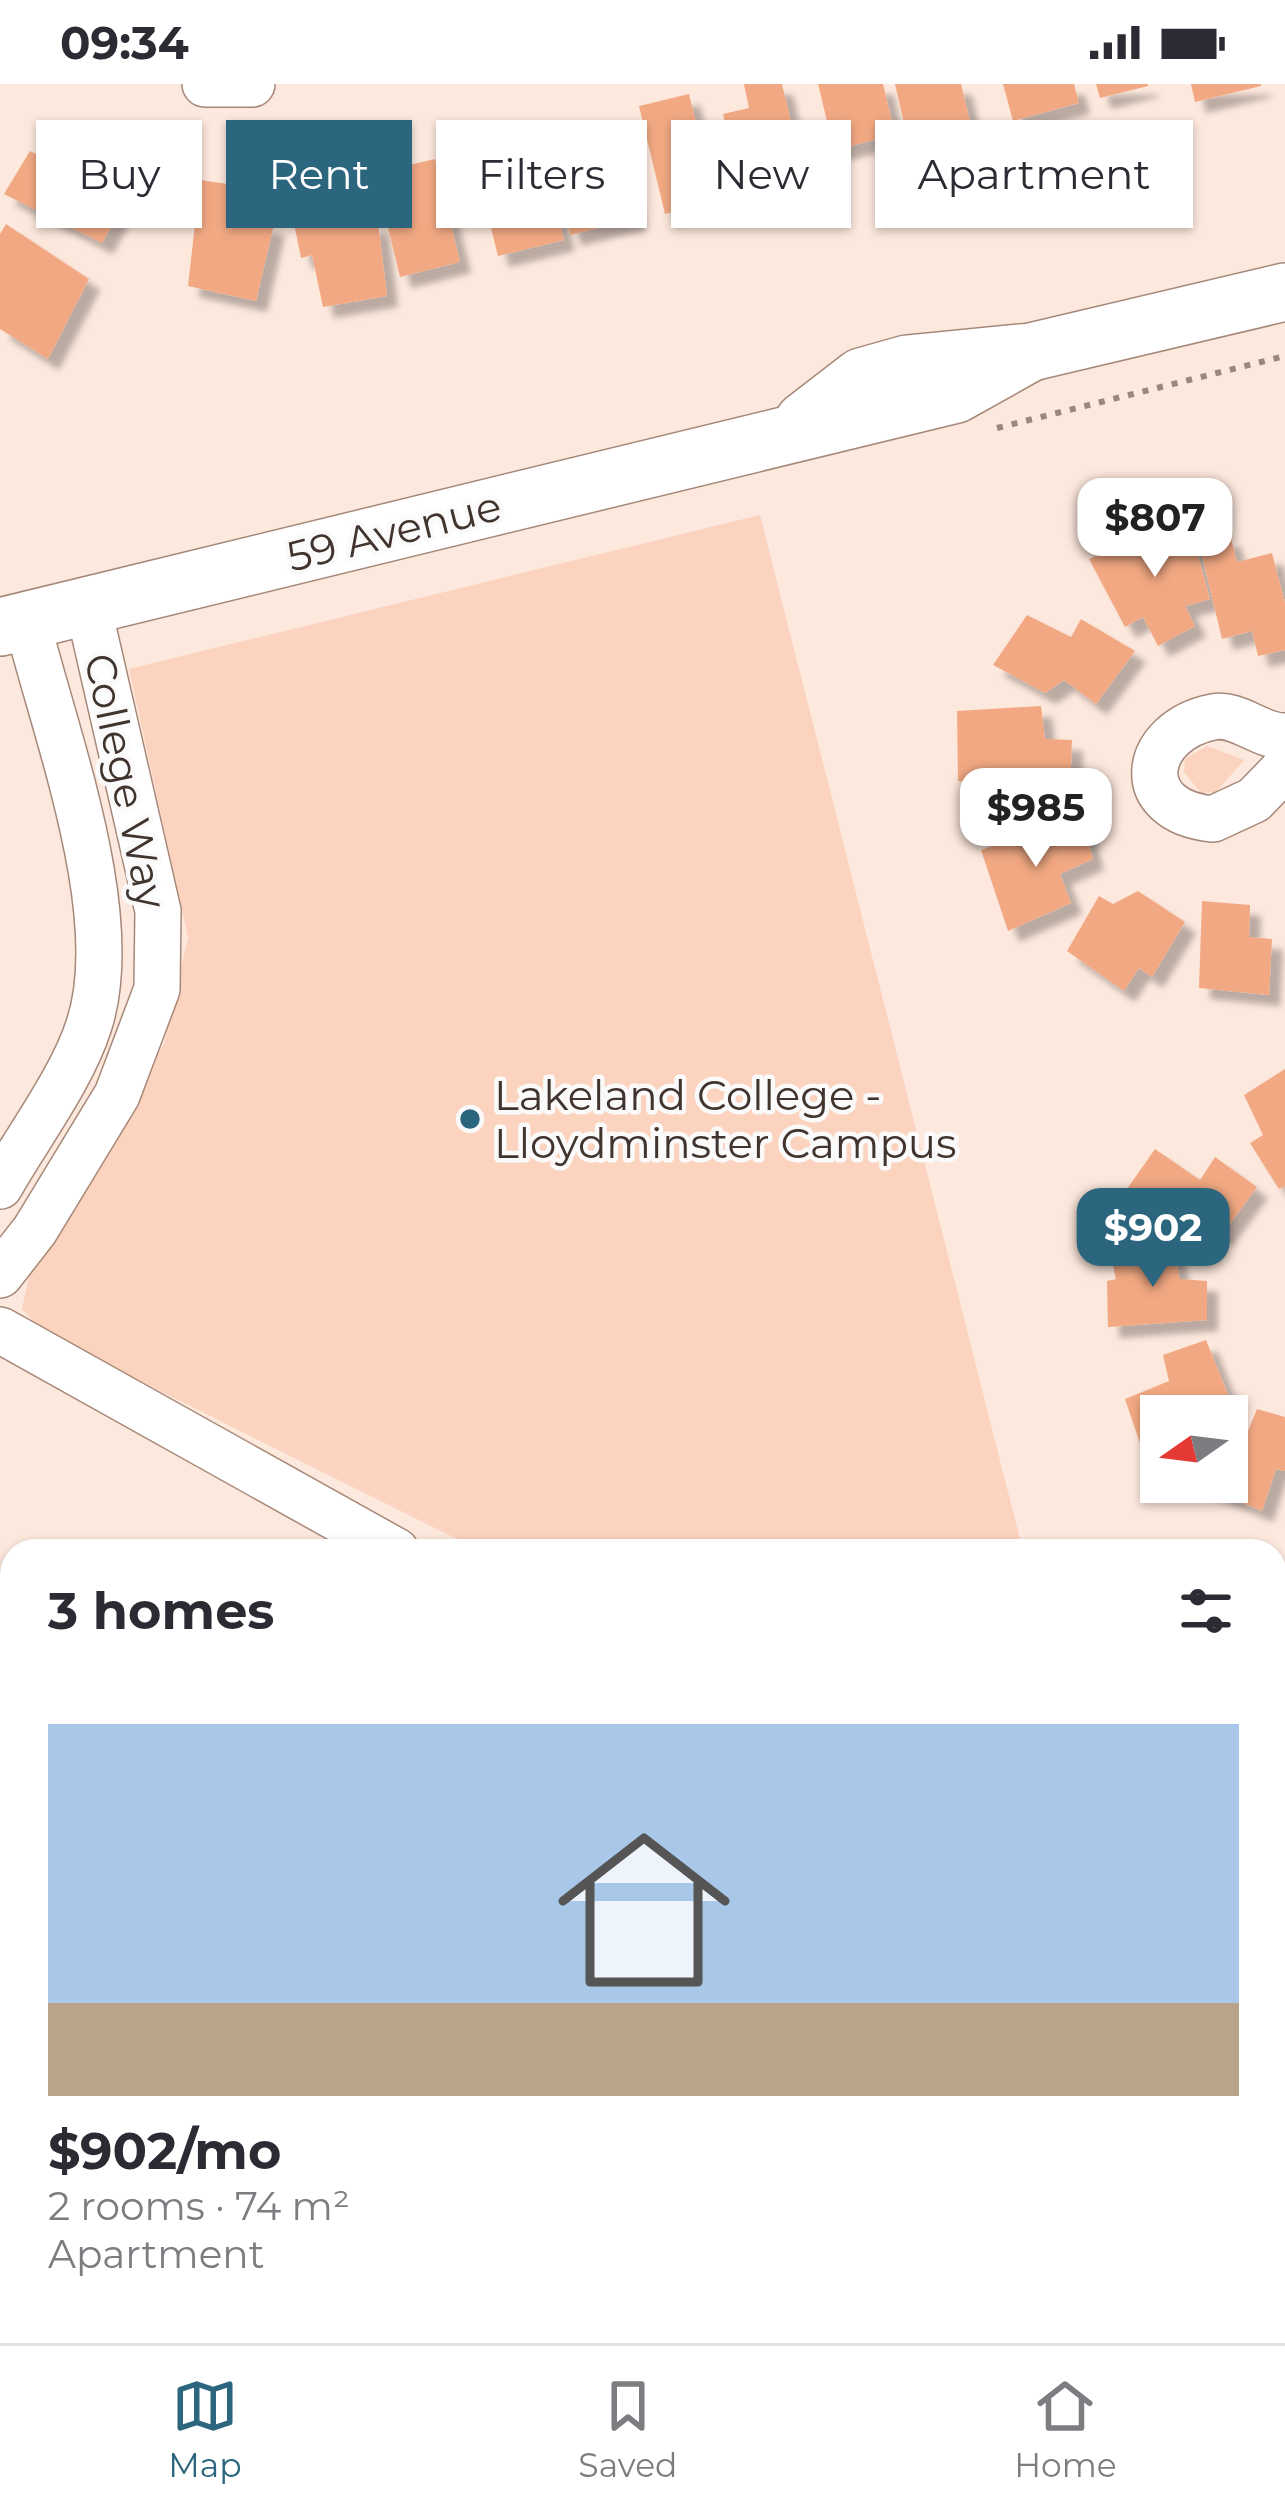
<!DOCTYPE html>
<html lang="en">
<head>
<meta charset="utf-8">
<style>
	:root { --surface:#fff; --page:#f2f2f3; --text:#2b2b33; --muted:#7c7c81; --line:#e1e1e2; --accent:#2b667e }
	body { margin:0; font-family:Montserrat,sans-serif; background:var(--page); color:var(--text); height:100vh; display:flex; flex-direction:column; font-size:45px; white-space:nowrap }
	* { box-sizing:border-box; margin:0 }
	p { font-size:39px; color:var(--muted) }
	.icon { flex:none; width:66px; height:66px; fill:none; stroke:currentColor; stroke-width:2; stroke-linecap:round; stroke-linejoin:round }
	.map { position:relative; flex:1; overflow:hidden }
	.sheet { position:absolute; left:0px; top:1455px; width:1287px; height:804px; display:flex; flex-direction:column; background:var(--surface); border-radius:36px 36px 0 0; box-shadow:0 3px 9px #0004 }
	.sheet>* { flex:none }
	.banner { position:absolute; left:36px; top:36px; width:1215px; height:108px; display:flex; gap:24px }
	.needle { width:78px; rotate:256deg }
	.buttons { position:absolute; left:1140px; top:1311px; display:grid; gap:24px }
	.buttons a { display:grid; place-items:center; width:108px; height:108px; border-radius:0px; background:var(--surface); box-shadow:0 3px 9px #0004; font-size:60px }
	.price { position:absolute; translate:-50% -102px; padding:0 27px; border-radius:24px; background:#fff; color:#222; font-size:39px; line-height:78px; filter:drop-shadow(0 3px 6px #0008) }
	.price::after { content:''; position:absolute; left:50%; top:72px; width:36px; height:27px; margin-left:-18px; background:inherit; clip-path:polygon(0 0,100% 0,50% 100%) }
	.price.selected { background:var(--accent); color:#fff }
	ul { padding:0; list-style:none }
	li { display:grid; align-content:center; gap:24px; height:636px; padding:0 48px }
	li+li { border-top:3px solid var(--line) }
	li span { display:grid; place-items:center; height:372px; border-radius:0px; color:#555 }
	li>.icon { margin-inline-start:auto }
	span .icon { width:216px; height:216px; fill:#fffc; stroke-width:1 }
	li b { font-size:51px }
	h2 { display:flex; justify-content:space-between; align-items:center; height:144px; padding:0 48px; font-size:51px }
	.tag { padding:0 42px; border-radius:0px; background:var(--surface); box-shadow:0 3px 9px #0004; font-size:42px; line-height:108px }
	.tag.selected { background:var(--accent); color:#fff }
	.status { display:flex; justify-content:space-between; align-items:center; height:84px; padding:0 60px; background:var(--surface); direction:ltr }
	.status svg { height:33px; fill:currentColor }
	.tab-bar { display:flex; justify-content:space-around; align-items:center; height:168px; border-top:3px solid var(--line); background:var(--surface); font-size:33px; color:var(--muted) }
	.tab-bar a { display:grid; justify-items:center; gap:6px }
	.tab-bar .selected { color:var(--accent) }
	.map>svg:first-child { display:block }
	.green { fill:#fcd3be }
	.building { fill:#f2a983; filter:url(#shadow) }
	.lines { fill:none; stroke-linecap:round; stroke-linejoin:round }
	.minor-casing { stroke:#a78878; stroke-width:48 }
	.major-casing { stroke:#a78878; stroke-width:60 }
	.path { stroke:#99887f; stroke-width:6; stroke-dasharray:6 9; stroke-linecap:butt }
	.minor { stroke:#fff; stroke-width:45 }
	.major { stroke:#fff; stroke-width:57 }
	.poi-dot { fill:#2b667e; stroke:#fafafa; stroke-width:4.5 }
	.labels { text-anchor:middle; stroke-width:9; stroke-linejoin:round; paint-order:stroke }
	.street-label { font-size:42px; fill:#41332d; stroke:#fafafa }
	.poi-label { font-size:42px; fill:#41332d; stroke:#fafafa; text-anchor:start }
</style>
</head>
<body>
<div class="status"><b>09:34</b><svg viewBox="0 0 49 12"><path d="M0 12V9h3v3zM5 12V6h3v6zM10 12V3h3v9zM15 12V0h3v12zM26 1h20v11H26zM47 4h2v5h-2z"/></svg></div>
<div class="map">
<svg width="1285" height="2259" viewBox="0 0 1285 2259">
	<defs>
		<filter id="shadow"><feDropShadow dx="11" dy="11" stdDeviation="3" flood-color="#0004"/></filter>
	</defs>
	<rect width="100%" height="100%" fill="#fde8dd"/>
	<g class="green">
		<path d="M760 431 1023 1467H481L46 1250 22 1225 31 1184 164 960 188 853 129 585Z"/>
		<path d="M1207 662 1244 676 1216 708 1201 709 1184 688 1185 675Z"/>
	</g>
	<g class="building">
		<path d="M744 0H782L803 89 741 104 723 30 749 24Z"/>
		<path d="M818 0H883L895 51 834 66Z"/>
		<path d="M895 0H961L976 63 913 78Z"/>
		<path d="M1003 0H1074L1079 19 1013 37Z"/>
		<path d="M1096 0H1148V2L1100 14Z"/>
		<path d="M1191 0H1261V2L1195 18Z"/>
		<path d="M689 10 699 51 717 47 733 114 665 130 639 22Z"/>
		<path d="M611 36 635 135 570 151 555 90 577 86 568 46Z"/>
		<path d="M512 53 523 98 548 91 564 156 498 172 483 112 466 116 454 68Z"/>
		<path d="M74 59 139 92 102 159 4 110 30 67 62 83Z"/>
		<path d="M435 75 460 178 400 193 383 123 400 118 392 85Z"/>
		<path d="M200 96 248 103 244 135 274 140 256 217 188 202Z"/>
		<path d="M332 102 340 143 378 138 387 212 323 223 312 171 301 174 288 109Z"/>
		<path d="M6 140 89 195 48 275 0 245V150Z"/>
		<path d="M1187 432 1210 515 1185 522 1195 542 1158 562 1143 533 1125 543 1089 475Z"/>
		<path d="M1230 451 1237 478 1272 469 1285 519V566L1258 572 1252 547 1222 555 1199 459Z"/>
		<path d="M1027 531 1071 553 1081 535 1135 567 1096 620 1064 596 1045 609 993 581Z"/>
		<path d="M1041 622 1045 655 1072 656 1070 705 958 697 957 627Z"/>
		<path d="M1081 732 1093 775 1060 790 1071 819 1008 847 981 766Z"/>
		<path d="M1138 807 1185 838 1152 893 1139 884 1124 907 1067 867 1099 812 1113 820Z"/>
		<path d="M1202 817 1250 821 1249 853 1272 855 1269 911 1199 904Z"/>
		<path d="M1285 985V1102L1279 1105 1250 1059 1263 1051 1244 1011Z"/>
		<path d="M1155 1065 1200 1096 1215 1073 1257 1103 1221 1152 1189 1132 1175 1151 1120 1115Z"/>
		<path d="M1172 1158 1180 1195 1207 1197V1236L1108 1243 1107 1197 1116 1195 1111 1173Z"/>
		<path d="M1206 1256 1229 1313 1201 1326 1203 1332H1161V1372L1146 1377 1125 1315 1169 1297 1163 1271Z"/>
		<path d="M1257 1325 1285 1333V1387L1276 1385 1262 1427 1201 1402 1227 1398V1361L1242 1362Z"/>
		<path d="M1275 1622 1285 1631V1720L1275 1724Z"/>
		<path d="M1285 1756V1835L1275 1837V1758Z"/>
		<path d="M1285 1845V1911L1275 1913V1847Z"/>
		<path d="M0 1847 12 1855V1907L0 1926Z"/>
		<path d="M706 2247H757L760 2259H709Z"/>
		<path d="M940 2247H994L997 2259H943Z"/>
	</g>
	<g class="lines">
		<g class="minor-casing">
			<g id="minor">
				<path d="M205 0H252"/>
				<path d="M1285 652C1260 653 1238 628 1213 633 1142 647 1129 727 1213 735L1254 716 1285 684"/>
				<path d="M0 1102C27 1054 73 993 89 941 125 831 55 650 27 537"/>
				<path d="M0 1191 35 1146 117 1011 157 905 158 827 88 522"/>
				<path d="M0 1246 396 1467"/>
				<path d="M1275 2154 1285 2151"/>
				<path d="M624 2247 627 2259"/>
				<path d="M1071 2247 1074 2259"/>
			</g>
		</g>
		<g class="major-casing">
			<g id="major">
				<path d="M804 337 861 293 907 280 1031 268 1285 208"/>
				<path d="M0 543 956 310 1031 268"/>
			</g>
		</g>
		<path class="path" d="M997 344 1285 272"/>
		<use href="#minor" class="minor"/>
		<use href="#major" class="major"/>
	</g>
	<circle class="poi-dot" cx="470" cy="1035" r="12"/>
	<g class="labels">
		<g class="street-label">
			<text transform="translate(394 447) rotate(-14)" y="15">59 Avenue</text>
			<text transform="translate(126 697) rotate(78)" y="15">College Way</text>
		</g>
		<g class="poi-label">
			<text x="494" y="1026">Lakeland College -<tspan x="494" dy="48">Lloydminster Campus</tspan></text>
		</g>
	</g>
</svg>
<div class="buttons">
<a><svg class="needle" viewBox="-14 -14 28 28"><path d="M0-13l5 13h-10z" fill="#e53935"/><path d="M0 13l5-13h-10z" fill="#7c7c81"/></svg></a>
</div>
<b class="price" style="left:1155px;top:496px">$807</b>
<b class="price" style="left:1036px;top:786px">$985</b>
<b class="price selected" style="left:1153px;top:1206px">$902</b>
<div class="banner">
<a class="tag">Buy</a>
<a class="tag selected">Rent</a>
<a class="tag">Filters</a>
<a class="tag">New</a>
<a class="tag">Apartment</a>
</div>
<section class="sheet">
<h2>3 homes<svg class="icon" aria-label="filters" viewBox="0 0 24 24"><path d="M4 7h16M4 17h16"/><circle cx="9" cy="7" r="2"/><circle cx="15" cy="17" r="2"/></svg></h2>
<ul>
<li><span style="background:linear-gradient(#a9c7e8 75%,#b9a48a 0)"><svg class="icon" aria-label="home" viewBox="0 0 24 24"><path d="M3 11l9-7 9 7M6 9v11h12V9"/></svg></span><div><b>$902/mo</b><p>2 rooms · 74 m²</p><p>Apartment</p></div></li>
</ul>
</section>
</div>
<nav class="tab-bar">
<a class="selected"><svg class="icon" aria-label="map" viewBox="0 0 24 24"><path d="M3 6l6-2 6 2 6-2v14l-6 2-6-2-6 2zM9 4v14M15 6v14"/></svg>Map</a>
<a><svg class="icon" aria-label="saved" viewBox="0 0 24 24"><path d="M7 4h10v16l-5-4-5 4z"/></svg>Saved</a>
<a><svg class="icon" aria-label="home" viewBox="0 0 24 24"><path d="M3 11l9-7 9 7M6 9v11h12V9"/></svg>Home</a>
</nav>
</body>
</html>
